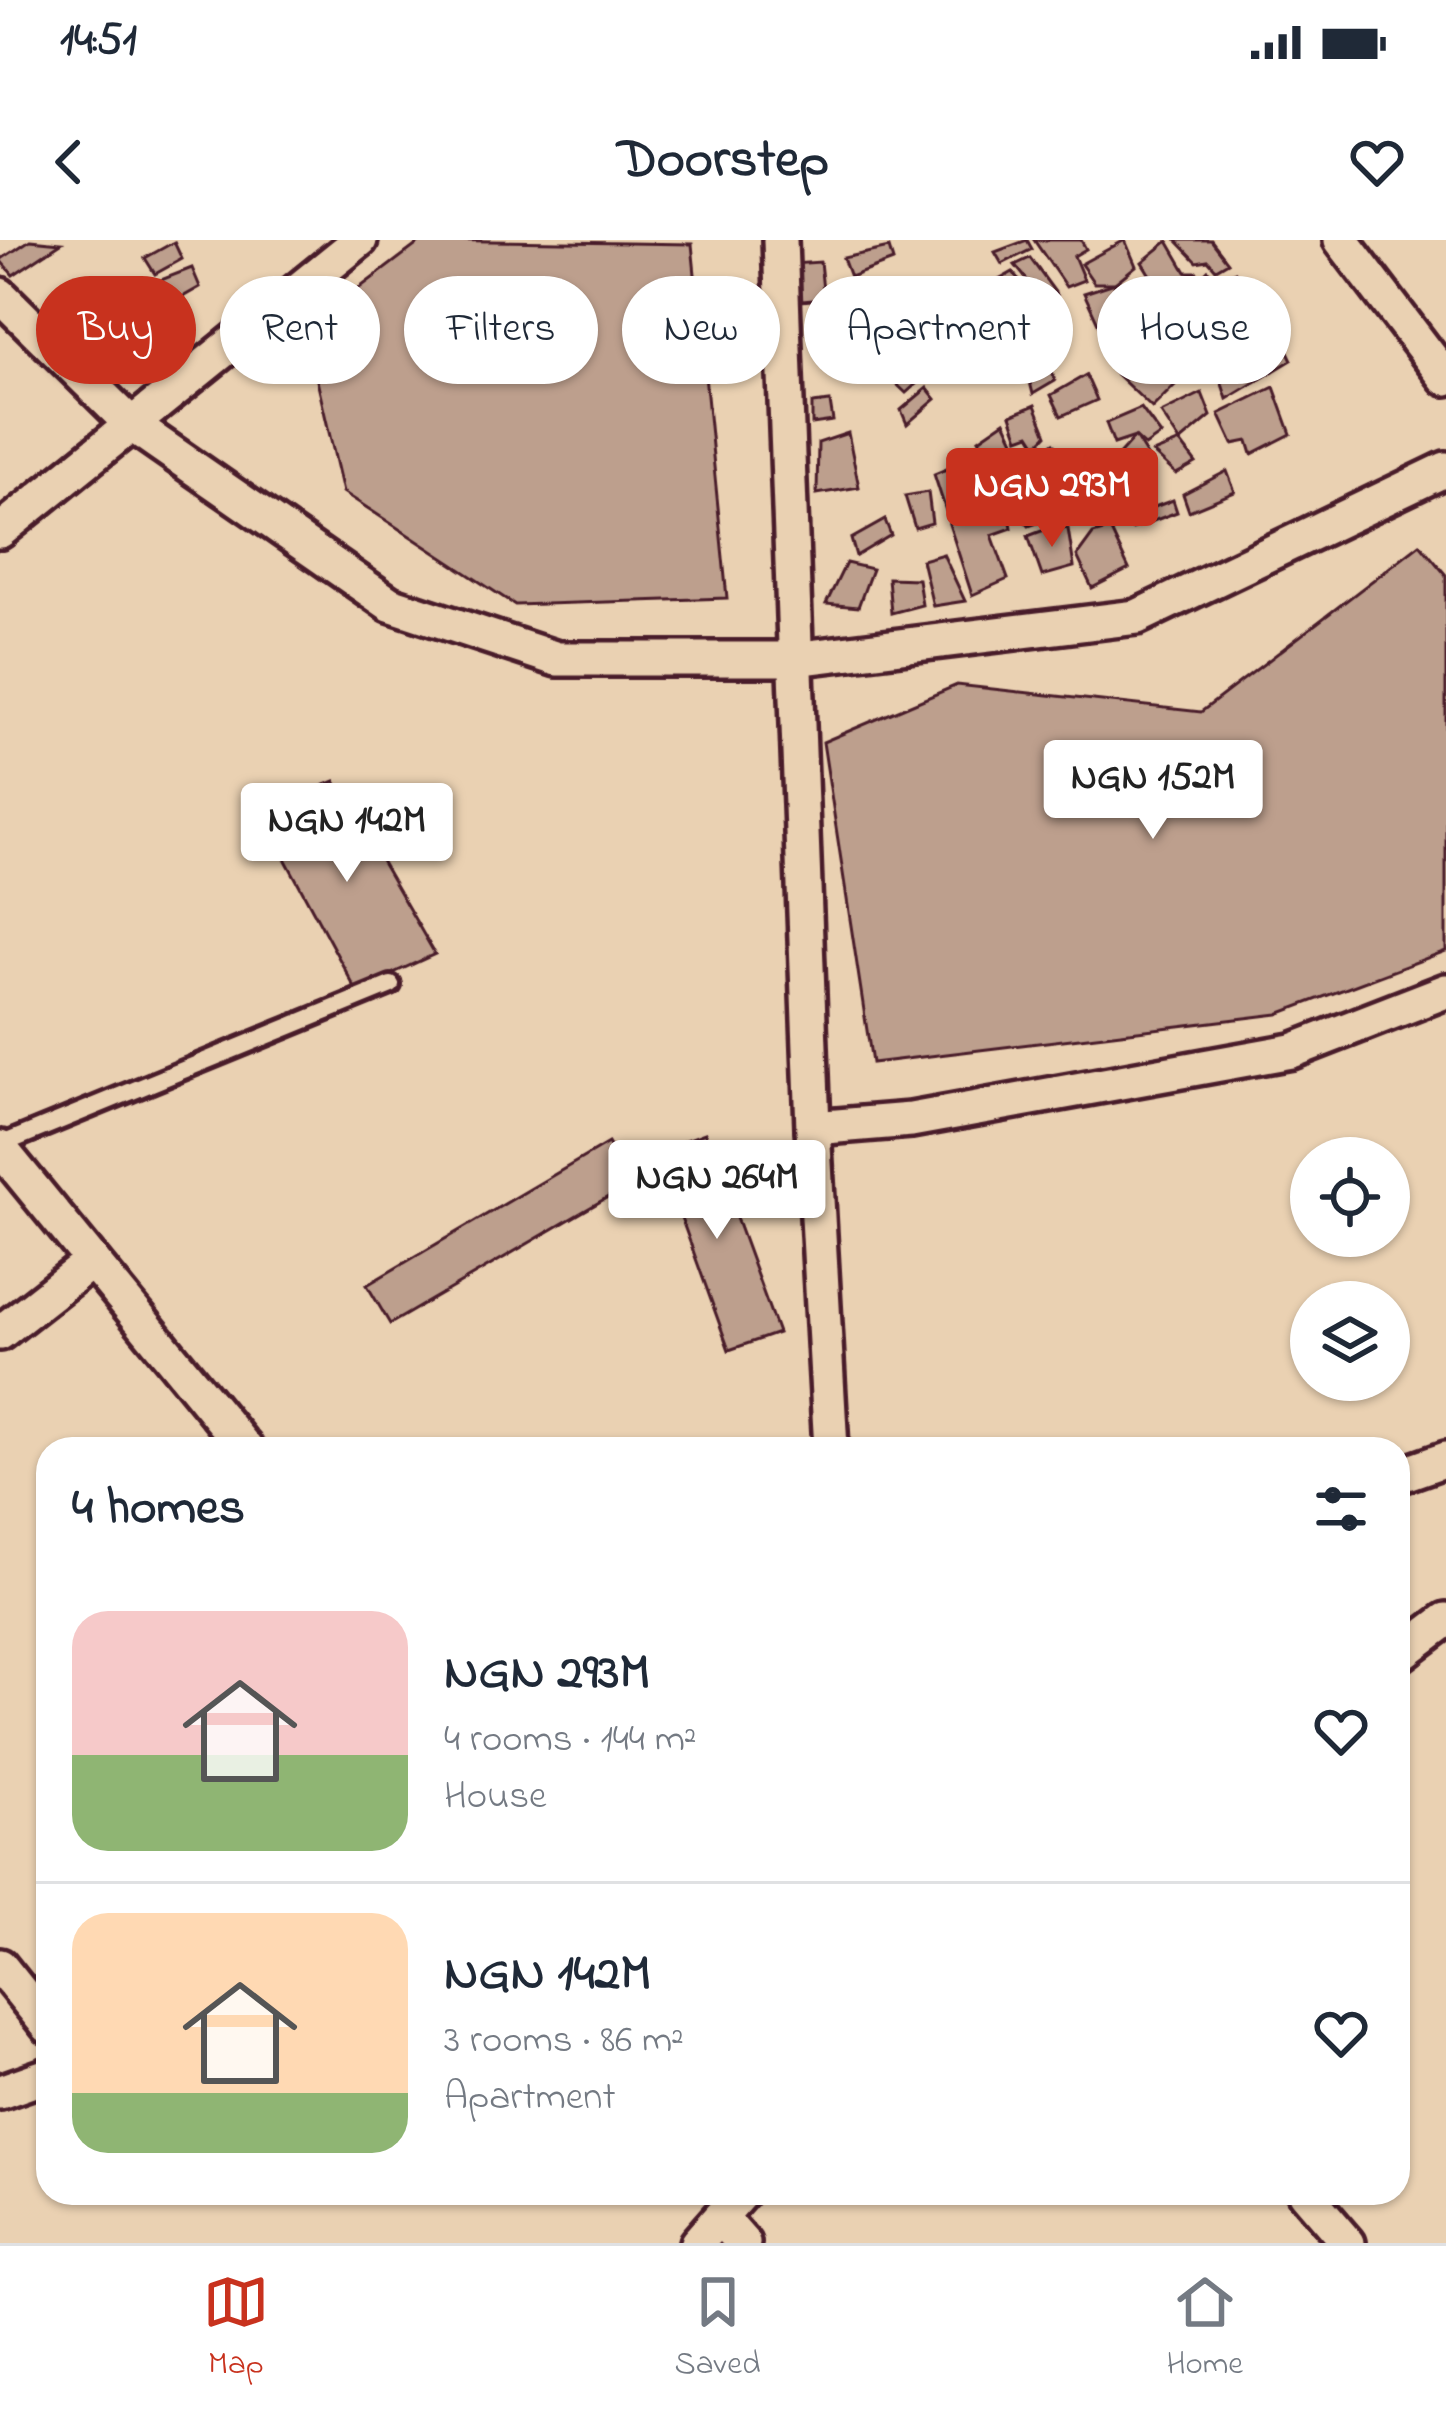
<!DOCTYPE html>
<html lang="en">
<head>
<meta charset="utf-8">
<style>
	:root { --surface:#fff; --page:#f2f2f3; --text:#1f2937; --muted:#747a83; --line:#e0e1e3; --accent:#c8321e }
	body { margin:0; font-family:"Indie Flower",sans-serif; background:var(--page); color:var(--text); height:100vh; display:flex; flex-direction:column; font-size:45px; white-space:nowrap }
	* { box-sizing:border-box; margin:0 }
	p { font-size:39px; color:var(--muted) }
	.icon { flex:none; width:66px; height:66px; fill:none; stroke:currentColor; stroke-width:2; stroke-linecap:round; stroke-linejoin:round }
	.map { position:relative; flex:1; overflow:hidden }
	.drawer { position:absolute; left:36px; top:1197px; width:1374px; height:768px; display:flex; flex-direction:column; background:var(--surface); border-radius:36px; box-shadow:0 3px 9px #0004 }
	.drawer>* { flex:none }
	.guide { position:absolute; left:36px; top:36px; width:1374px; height:108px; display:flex; gap:24px }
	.fabs { position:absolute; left:1290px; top:897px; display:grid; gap:24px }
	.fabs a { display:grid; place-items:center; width:120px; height:120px; border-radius:50%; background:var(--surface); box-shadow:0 3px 9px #0004; font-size:60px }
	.price { position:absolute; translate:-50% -102px; padding:0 27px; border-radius:12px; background:#fff; color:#222; font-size:39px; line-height:78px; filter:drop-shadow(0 3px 6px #0008) }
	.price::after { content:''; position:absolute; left:50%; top:72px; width:36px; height:27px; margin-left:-18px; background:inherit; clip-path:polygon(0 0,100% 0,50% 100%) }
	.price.current { background:var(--accent); color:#fff }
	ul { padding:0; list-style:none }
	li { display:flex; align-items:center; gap:36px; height:300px; padding:0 36px }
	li+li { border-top:3px solid var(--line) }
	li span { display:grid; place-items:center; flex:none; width:336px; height:240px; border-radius:36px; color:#555 }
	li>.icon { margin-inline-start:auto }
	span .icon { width:144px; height:144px; fill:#fffc; stroke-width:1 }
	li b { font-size:51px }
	h2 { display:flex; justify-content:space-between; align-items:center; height:144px; padding:0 36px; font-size:51px }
	.pill { padding:0 42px; border-radius:54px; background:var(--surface); box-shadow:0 3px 9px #0004; font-size:42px; line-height:108px }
	.pill.current { background:var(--accent); color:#fff }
	.status { display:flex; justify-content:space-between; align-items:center; height:84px; padding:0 60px; background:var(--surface); direction:ltr }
	.status svg { height:33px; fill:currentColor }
	header { display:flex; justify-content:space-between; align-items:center; height:156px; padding:0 36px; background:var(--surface); font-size:54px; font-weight:700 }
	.tabs { display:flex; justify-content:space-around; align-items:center; height:168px; border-top:3px solid var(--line); background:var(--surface); font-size:33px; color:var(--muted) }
	.tabs a { display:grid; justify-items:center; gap:6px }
	.tabs .current { color:var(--accent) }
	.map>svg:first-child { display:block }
	.building { fill:#bd9f8d; stroke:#4a1f2b; stroke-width:3 }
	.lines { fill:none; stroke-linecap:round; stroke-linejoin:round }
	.service-casing { stroke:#4a1f2b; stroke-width:26 }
	.minor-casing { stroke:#4a1f2b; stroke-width:42 }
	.service { stroke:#ead1b2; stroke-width:16 }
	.minor { stroke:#ead1b2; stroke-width:33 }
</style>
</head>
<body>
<div class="status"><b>14:51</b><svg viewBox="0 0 49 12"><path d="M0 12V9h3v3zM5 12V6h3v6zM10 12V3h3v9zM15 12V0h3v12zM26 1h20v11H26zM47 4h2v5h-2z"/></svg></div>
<header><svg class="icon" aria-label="back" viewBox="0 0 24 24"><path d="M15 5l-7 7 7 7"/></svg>Doorstep<svg class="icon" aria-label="heart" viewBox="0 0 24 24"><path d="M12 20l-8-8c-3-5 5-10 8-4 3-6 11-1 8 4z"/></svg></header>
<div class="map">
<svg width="1446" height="2003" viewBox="0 0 1446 2003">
	<rect width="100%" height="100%" fill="#ead1b2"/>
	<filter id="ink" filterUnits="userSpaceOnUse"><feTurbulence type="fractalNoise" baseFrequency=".00833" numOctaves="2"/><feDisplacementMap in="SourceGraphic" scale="24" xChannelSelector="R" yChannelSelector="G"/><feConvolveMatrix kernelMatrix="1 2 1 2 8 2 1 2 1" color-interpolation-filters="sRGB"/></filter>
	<g filter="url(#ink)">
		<g class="building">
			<path d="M30 0 61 3 13 35 0 20Z"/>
			<path d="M423 0 692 4 727 358 515 365 343 252 305 89Z"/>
			<path d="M1027 0 1032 9 1002 24 995 12Z"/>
			<path d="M1034 0H1081L1086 9 1074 16 1084 40 1066 47Z"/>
			<path d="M1125 0 1136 26 1115 43H1094L1081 24Z"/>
			<path d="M1176 0H1211L1228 22 1216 29 1208 20 1197 22Z"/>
			<path d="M1168 1 1186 32H1198L1158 48 1142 22Z"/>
			<path d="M174 2 182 19 155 34 145 18Z"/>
			<path d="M889 8 893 21 850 37 843 18Z"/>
			<path d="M1030 18 1057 55 1044 61 1015 25Z"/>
			<path d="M820 22 824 59 802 61 791 24Z"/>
			<path d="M192 28 200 47 163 68 153 43Z"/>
			<path d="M1208 30 1217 40 1235 32 1241 44 1211 70 1193 45Z"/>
			<path d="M1013 32 1035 63 1026 71 999 40Z"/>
			<path d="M1115 43 1137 94 1109 107 1084 53Z"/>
			<path d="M921 48 929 70 891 81 884 60Z"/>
			<path d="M1254 50 1263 74 1211 124 1182 84Z"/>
			<path d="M1000 85 1012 117 965 139 955 123Z"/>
			<path d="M1037 91 1055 141 1033 154 1019 98Z"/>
			<path d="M1136 101 1146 115 1152 109 1176 144 1152 168 1108 126Z"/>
			<path d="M1285 105 1292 120 1227 159 1220 138 1245 132Z"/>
			<path d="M902 126 916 144 906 153 884 132Z"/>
			<path d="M1086 135 1097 160 1061 176 1051 155Z"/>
			<path d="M1274 147 1291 194 1252 214 1248 201 1233 204 1219 174Z"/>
			<path d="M927 148 936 159 907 184 901 170Z"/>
			<path d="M1202 153 1211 176 1180 202 1161 173Z"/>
			<path d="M830 162 833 181 812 184V164Z"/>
			<path d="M1035 165 1047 195 1037 205 1030 194 1019 198 1011 175Z"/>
			<path d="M1141 168 1161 195 1145 206 1135 197 1114 204 1106 183Z"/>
			<path d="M1005 181 1017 206 1028 204 1037 215 1018 220 1023 244 1009 249 979 199Z"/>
			<path d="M848 193 859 247 817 254 818 203Z"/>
			<path d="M1135 197 1147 216 1121 237 1113 221Z"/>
			<path d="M1180 202 1196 223 1176 234 1153 213Z"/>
			<path d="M1054 203 1082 246 1113 221 1121 237 1080 268 1029 286 1007 258 1034 250 1023 226Z"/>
			<path d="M954 226 973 261 946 271 934 234Z"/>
			<path d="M1227 231 1235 252 1189 271 1183 254Z"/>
			<path d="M1142 242 1148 261 1117 281 1111 259Z"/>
			<path d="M928 252 932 283 915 288 905 256Z"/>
			<path d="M1007 258 1012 288 992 295 1008 339 972 355 949 284Z"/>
			<path d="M1173 260 1177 272 1132 289 1128 277Z"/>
			<path d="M885 280 891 295 856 316 851 299Z"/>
			<path d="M1055 286 1068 289 1074 327 1042 336 1028 296Z"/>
			<path d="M1110 289 1129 329 1092 348 1077 316 1093 294Z"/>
			<path d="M1420 304 1446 335V711L1278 774 872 823 823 502 957 445 1201 472Z"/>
			<path d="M943 314 965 361 933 366 922 320Z"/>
			<path d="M846 323 872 329 858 367 826 364Z"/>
			<path d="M888 338 918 339 922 365 891 373Z"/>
			<path d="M335 541 435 714 356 750 260 572Z"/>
			<path d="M705 893 778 1093 729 1110 657 911Z"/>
			<path d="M608 903 632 943 390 1084 367 1045Z"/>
		</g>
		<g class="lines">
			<g class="service-casing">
				<path id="service" d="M0 905 391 745"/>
			</g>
			<g class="minor-casing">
				<g id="minor">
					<path d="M780 0 813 888 831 1209"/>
					<path d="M1341 0 1446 138"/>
					<path d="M0 55 132 185 390 364 557 419H794L1137 377 1446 229"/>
					<path d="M0 291 360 0"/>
					<path d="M813 888 911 880 1292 811 1446 751"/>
					<path d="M0 908 246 1209"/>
					<path d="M0 1093 92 1021"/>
					<path d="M1398 1236 1446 1219"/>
					<path d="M1398 1416 1446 1380"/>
					<path d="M0 1726 48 1786"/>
					<path d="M0 1852 48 1835"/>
					<path d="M1305 1953 1348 2003"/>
					<path d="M721 1978 743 2003"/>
					<path d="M697 2003 741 1953"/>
				</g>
			</g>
			<use href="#service" class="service"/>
			<use href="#minor" class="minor"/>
		</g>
	</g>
</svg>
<div class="fabs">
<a><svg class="icon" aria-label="locate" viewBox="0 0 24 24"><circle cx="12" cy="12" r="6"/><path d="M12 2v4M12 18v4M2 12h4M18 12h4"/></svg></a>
<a><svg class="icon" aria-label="layers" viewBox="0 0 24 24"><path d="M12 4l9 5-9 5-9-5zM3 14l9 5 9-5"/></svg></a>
</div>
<b class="price current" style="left:1052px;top:310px">NGN 293M</b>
<b class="price" style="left:1153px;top:602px">NGN 152M</b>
<b class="price" style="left:347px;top:645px">NGN 142M</b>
<b class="price" style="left:717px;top:1002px">NGN 264M</b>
<div class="guide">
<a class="pill current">Buy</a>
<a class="pill">Rent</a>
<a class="pill">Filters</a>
<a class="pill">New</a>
<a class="pill">Apartment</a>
<a class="pill">House</a>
</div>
<section class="drawer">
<h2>4 homes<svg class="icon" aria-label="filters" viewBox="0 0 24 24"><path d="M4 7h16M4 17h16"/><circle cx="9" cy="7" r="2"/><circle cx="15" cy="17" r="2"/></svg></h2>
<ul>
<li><span style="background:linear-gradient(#f6c9c9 60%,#8fb573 0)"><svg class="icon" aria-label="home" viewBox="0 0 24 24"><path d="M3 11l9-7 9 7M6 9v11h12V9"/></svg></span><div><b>NGN 293M</b><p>4 rooms · 144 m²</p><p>House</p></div><svg class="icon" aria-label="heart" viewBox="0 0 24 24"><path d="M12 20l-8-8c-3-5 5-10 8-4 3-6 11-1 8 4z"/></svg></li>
<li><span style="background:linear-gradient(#ffd9b3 75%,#8fb573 0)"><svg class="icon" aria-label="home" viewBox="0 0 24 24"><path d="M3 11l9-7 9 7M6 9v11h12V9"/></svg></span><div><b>NGN 142M</b><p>3 rooms · 86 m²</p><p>Apartment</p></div><svg class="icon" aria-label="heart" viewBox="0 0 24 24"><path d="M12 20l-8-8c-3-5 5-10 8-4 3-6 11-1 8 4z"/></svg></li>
</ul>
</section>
</div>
<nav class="tabs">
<a class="current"><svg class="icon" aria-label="map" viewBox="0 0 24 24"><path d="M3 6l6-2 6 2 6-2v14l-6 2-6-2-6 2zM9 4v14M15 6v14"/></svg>Map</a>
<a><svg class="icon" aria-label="saved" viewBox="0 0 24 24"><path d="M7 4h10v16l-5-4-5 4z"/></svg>Saved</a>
<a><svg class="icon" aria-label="home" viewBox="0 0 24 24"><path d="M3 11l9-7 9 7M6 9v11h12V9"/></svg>Home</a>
</nav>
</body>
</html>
